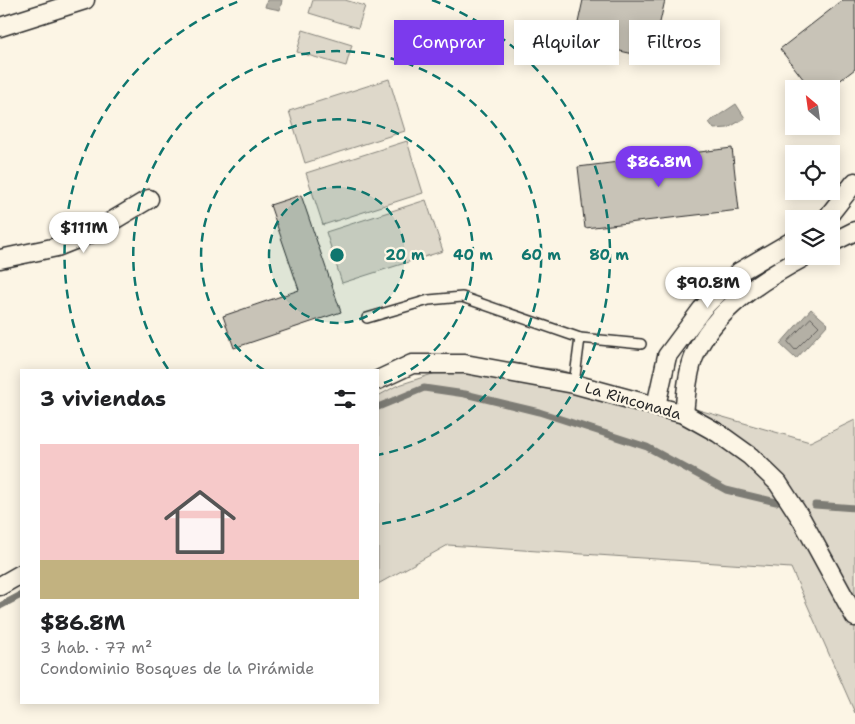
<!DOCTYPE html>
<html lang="es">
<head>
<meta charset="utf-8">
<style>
	:root { --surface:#fff; --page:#f2f2f2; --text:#202124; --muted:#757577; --accent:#7c3aed }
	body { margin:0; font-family:"Shantell Sans",sans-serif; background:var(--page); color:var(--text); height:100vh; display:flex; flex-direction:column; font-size:19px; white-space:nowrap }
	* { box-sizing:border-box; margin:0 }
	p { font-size:16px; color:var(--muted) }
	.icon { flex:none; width:28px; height:28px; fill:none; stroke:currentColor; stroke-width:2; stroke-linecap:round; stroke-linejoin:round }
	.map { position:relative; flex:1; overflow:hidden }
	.details { position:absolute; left:20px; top:369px; width:359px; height:335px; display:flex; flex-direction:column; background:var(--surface); border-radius:0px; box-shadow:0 2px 12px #0003 }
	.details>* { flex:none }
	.banner { position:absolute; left:394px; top:20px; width:386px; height:45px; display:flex; gap:10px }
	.needle { width:32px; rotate:331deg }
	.tools { position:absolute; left:785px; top:80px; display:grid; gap:10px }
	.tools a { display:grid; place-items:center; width:55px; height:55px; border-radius:0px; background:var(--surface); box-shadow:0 2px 12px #0003; font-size:25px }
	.price { position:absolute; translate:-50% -42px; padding:0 11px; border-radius:18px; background:#fff; color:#222; font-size:16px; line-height:32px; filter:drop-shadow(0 1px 2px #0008) }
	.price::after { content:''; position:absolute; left:50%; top:30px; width:15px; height:11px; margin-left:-8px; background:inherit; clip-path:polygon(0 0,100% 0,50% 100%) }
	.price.selected { background:var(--accent); color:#fff }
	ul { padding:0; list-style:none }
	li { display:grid; align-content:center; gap:10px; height:265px; padding:0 20px }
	li span { display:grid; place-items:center; height:155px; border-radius:0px; color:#555 }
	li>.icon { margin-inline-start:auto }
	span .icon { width:90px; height:90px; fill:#fffc; stroke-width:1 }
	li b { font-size:21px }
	h2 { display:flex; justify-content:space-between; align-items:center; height:60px; padding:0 20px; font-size:21px }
	.chip { padding:0 18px; border-radius:0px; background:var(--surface); box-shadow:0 2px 12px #0003; font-size:18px; line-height:45px }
	.chip.selected { background:var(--accent); color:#fff }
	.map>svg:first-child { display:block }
	.green { fill:#ded8ca; stroke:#84827a }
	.water { fill:#b4b0a5; stroke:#7d7b74 }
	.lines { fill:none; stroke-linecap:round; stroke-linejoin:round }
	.shore { stroke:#62605c; stroke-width:1 }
	.stream { stroke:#7d7b74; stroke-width:7 }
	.building { fill:#c8c3b7; stroke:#2b2b2b }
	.lane-casing { stroke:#2b2b2b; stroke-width:12 }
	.street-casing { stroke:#2b2b2b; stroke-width:21 }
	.lane { stroke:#fcf5e5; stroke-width:9 }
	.street { stroke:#fcf5e5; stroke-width:18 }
	.ring { fill:none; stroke:#0f766e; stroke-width:2.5; stroke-dasharray:9 6 }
	.labels { text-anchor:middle; stroke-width:4.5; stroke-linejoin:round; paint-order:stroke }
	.street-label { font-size:15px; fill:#2b2b2b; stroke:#fcf5e5 }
	.centre { fill:#0f766e; stroke:#fcf5e5; stroke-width:2.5 }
	.ring-label { font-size:15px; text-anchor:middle; font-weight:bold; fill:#0f766e; stroke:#fcf5e5; stroke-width:4.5; stroke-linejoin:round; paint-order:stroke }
</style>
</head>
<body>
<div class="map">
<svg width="855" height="724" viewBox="0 0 855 724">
	<rect width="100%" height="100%" fill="#fcf5e5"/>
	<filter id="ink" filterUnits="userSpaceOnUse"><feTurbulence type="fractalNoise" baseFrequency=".02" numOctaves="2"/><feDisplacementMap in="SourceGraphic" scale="10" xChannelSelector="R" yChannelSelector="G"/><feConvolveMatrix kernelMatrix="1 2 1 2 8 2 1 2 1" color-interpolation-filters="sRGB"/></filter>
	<g filter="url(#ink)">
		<g class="green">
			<path d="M313 0H345L365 6 358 28 309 13Z"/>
			<path d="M303 30 352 45 346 66 297 52Z"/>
			<path d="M389 79 405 131 305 163 289 111Z"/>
			<path d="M407 141 423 193 323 225 306 173Z"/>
			<path d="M426 200 443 251 342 283 326 232Z"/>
			<path d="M469 362 556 369 810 442 855 420V713L791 568 448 545 378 584V396L396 386Z"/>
		</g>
		<g class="water">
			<path d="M267 0H282L280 10 265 7Z"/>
			<path d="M736 104 745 118 728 128 714 129 709 122Z"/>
			<path d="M811 309 828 324 796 359 780 344Z"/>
		</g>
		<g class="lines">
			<path class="shore" d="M811 318 819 326 795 350 788 342Z"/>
			<g class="stream">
				<path d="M378 407 424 388 465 394 539 412 647 447 726 490 776 502"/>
				<path d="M815 505 855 508"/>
				<path d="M0 606 21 595"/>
			</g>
		</g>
		<g class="building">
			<path d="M583 0H665L652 58 574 41Z"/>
			<path d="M843 0H855V69L829 89H811L780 49Z"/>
			<path d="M732 148 739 210 585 228 578 167Z"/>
			<path d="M301 195 341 312 234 348 223 316 299 290 270 205Z"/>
		</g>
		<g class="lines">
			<g class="lane-casing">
				<g id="lane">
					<path d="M367 318 429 300 462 297 580 338 641 344"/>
					<path d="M574 384 580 338"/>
				</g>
			</g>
			<g class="street-casing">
				<g id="street">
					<path d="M0 27 85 0"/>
					<path d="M826 219 855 182"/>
					<path d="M831 243 855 231"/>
					<path d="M0 259 57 247 92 233 149 199"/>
					<path d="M378 380 412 364H465L574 384 684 414 718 433 750 456 778 483 802 520 855 617"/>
					<path d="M656 406 667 356 702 309 739 272 794 240"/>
					<path d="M684 414C686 396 687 374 694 357 713 310 763 279 806 256"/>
					<path d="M0 586 21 574"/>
				</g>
			</g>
			<use href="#lane" class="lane"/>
			<use href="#street" class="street"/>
		</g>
	</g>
	<circle cx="337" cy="255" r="68" fill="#0f766e" fill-opacity=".12"/>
	<g class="ring">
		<circle cx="337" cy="255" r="68"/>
		<path d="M264 370A136 136 0 1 1 378 385"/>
		<path d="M168 369A204 204 0 1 1 378 455"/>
		<path d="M90 370A272 272 0 0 1 242 0M432 0A272 272 0 0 1 380 524"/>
	</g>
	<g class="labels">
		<g class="street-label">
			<text transform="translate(633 401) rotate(16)" y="5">La Rinconada</text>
		</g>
	</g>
	<circle cx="337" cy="255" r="8" class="centre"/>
	<g class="ring-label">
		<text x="405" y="260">20 m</text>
		<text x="473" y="260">40 m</text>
		<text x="541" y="260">60 m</text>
		<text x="609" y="260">80 m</text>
	</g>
</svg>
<div class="tools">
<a><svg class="needle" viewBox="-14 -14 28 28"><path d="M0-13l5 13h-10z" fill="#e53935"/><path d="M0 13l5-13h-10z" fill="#757577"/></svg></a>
<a><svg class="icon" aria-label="locate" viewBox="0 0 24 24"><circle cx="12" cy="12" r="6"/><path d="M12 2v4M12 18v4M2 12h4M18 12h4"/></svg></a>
<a><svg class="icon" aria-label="layers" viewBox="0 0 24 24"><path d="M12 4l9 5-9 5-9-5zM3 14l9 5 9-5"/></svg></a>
</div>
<b class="price selected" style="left:659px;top:188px">$86.8M</b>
<b class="price" style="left:84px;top:254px">$111M</b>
<b class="price" style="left:708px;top:309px">$90.8M</b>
<div class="banner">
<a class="chip selected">Comprar</a>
<a class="chip">Alquilar</a>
<a class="chip">Filtros</a>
</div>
<section class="details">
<h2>3 viviendas<svg class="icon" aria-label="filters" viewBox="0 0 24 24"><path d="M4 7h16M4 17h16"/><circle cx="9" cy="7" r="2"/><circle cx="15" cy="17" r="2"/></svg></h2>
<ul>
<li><span style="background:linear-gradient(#f6c9c9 75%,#c2b280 0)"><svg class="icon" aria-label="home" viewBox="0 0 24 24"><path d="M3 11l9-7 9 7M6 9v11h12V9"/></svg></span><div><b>$86.8M</b><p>3 hab. · 77 m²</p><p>Condominio Bosques de la Pirámide</p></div></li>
</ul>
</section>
</div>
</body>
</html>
